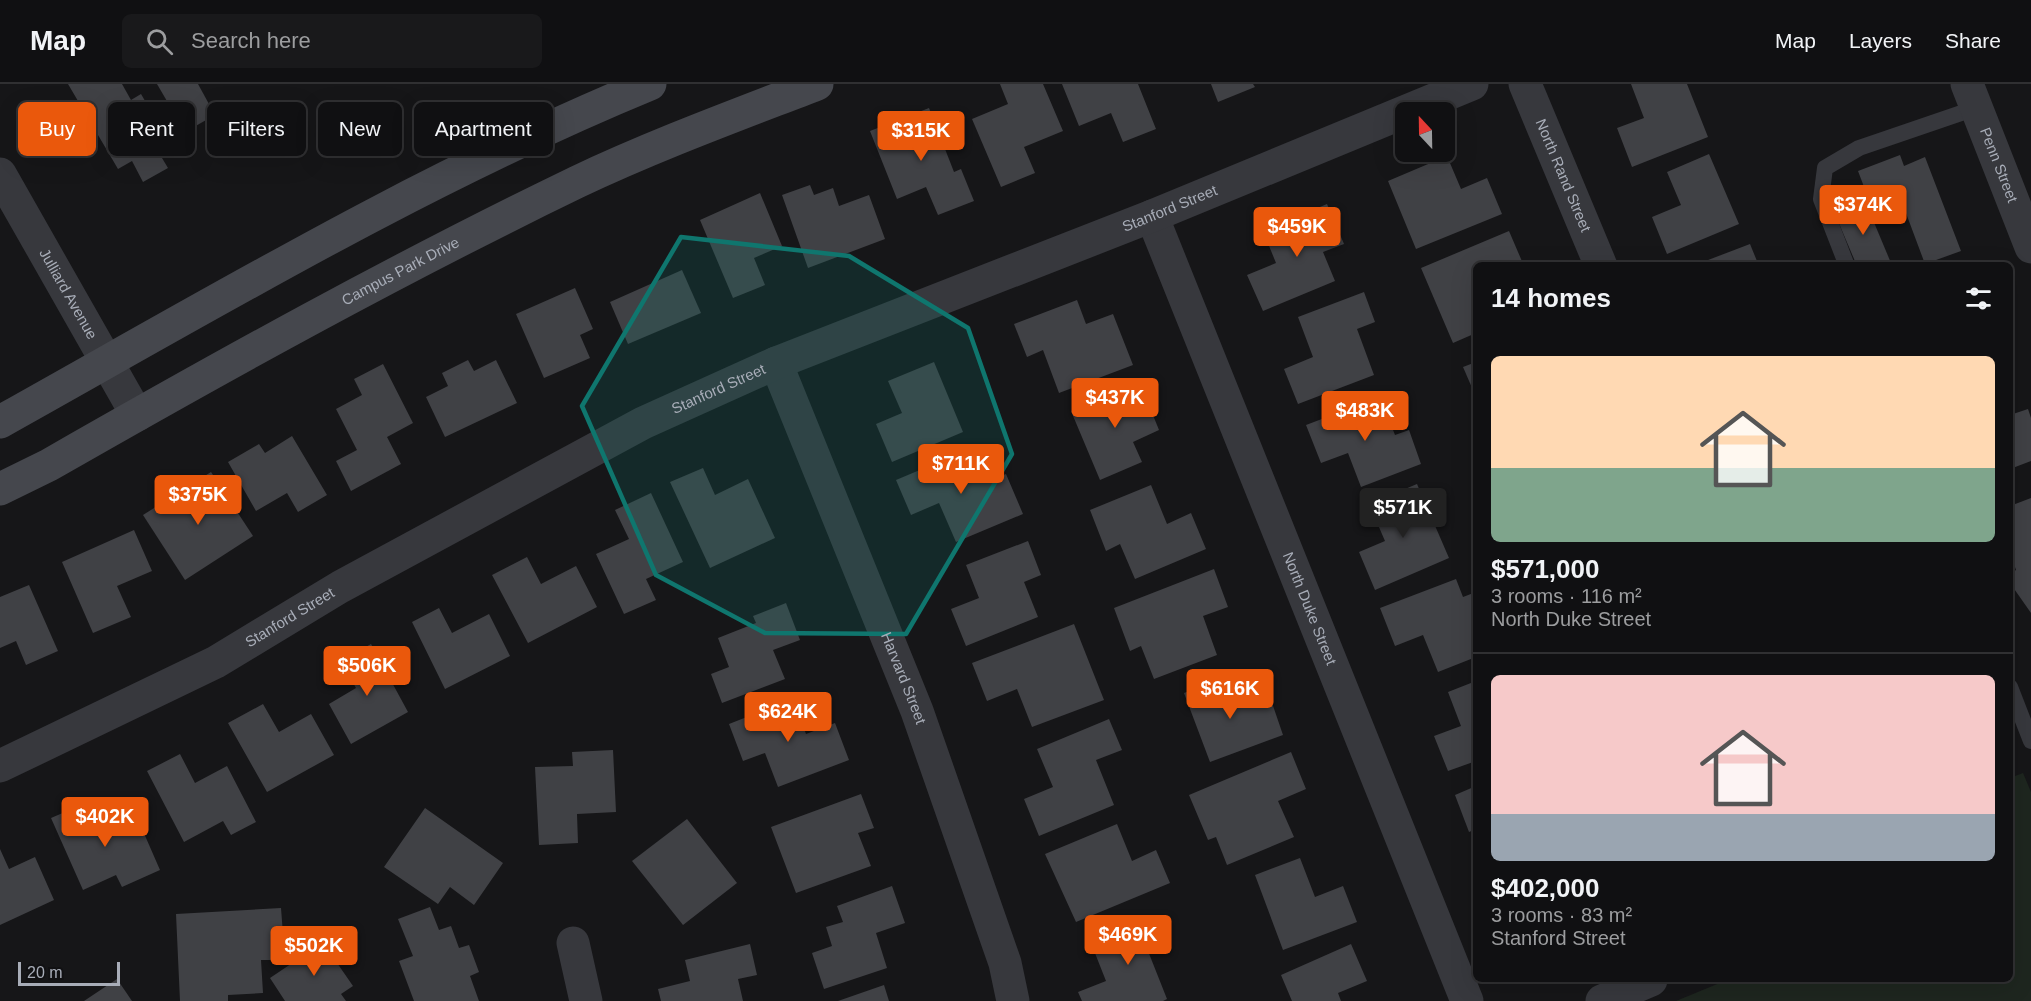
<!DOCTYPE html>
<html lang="en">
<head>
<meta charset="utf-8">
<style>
	:root { --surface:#101012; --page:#19191b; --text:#f1f3f6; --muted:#9c9d9f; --line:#303032; --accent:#ea580c }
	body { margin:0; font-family:Arial,sans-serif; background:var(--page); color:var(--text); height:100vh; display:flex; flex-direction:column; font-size:22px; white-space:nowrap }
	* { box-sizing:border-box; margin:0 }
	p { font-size:20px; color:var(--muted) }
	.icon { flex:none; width:33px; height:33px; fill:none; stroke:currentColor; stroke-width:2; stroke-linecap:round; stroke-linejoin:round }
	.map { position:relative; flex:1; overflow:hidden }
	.details { position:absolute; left:1473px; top:178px; width:540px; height:720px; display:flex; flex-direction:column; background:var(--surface); border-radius:9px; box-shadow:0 6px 24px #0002,0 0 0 2px var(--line) }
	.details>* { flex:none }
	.banner { position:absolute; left:18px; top:18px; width:570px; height:54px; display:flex; gap:12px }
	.needle { width:39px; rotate:338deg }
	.buttons { position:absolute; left:1395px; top:18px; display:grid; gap:12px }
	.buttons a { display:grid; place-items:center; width:60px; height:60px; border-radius:9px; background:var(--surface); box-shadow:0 6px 24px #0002,0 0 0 2px var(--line); font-size:30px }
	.scale { position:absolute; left:18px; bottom:15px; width:102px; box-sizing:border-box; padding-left:6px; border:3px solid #a8adb8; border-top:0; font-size:16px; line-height:21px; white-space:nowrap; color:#a8adb8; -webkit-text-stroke:4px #111113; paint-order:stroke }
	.price { position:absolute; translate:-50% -51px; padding:0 14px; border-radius:6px; background:var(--accent); color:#fff; font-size:20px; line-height:39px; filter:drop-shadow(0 2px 3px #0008) }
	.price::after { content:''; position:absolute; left:50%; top:36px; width:18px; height:14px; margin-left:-9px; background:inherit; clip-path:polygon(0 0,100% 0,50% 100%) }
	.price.selected { background:#222; color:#fff }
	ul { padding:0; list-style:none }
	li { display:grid; align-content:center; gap:12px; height:318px; padding:0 18px }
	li+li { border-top:2px solid var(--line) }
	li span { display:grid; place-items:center; height:186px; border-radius:9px; color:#555 }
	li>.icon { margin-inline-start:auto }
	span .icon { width:108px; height:108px; fill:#fffc; stroke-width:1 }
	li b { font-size:26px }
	h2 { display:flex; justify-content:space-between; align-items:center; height:72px; padding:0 18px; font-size:26px }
	.chip { padding:0 21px; border-radius:9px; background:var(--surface); box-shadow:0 6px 24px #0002,0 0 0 2px var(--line); font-size:21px; line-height:54px }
	.chip.selected { background:var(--accent); color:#fff }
	header { display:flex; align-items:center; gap:36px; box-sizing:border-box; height:84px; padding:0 30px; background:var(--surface); border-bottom:2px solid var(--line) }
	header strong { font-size:28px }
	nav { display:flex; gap:33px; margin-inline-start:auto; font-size:21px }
	.search { width:420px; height:54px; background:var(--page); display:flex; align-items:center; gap:15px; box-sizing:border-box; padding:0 21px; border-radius:9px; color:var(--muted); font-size:22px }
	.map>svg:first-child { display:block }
	.green { fill:#1e261f }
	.building { fill:#404145 }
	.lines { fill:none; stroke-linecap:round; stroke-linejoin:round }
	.lane { stroke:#37383d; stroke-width:16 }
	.street { stroke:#37383d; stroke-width:33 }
	.secondary { stroke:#45474d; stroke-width:33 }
	.marked { fill:#0f766e; fill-opacity:0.2; stroke:#0f766e; stroke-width:4.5; stroke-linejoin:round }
	.labels { text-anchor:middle; stroke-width:6; stroke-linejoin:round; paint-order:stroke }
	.street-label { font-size:15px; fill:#a8adb8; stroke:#111113 }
</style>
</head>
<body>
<header>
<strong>Map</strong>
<div class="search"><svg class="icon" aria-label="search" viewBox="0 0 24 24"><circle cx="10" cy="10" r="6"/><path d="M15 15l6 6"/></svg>Search here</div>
<nav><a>Map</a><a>Layers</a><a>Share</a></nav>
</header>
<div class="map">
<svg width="2031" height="917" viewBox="0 0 2031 917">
	<rect width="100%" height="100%" fill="#161618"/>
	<path class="green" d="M2023 689 2031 708V917H1676L1727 896H2010V694Z"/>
	<g class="building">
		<path d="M68 0H122L131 16 141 10 168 56 156 64 168 84 143 98 132 77 118 85Z"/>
		<path d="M157 0H198L215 31 185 48Z"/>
		<path d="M1000 0H1043L1063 47 1024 63 1035 89 1001 103 972 35 1008 20Z"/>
		<path d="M1062 0H1138L1156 45 1123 58 1111 29 1079 42Z"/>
		<path d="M1211 0H1253L1255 3 1218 18Z"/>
		<path d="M1631 0H1687L1708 53 1632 83 1617 44 1644 34Z"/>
		<path d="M929 24 954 88 961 85 974 117 938 131 926 103 897 115 870 47Z"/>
		<path d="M1709 70 1739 140 1667 170 1652 133 1681 121 1667 88Z"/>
		<path d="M1900 71 1904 82 1925 73 1961 167 1925 180 1897 105 1869 116 1858 87Z"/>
		<path d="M1447 72 1461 105 1487 94 1502 130 1416 165 1388 97Z"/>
		<path d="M810 101 814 111 833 104 839 122 869 111 885 155 808 184 782 111Z"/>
		<path d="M760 109 782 162 754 174 765 201 733 214 700 136Z"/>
		<path d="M1865 117 1891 179 1886 182H1857L1835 130Z"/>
		<path d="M1327 120 1344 160 1323 168 1335 197 1263 227 1247 191 1276 179 1263 147Z"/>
		<path d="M1509 147 1524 182H1476V249L1453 259 1421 184Z"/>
		<path d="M1750 160 1759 182H1695V181Z"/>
		<path d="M682 186 701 229 628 260 610 218Z"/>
		<path d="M575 204 593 245 580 251 590 274 544 294 516 230Z"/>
		<path d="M1364 208 1375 238 1357 245 1374 291 1298 320 1284 285 1313 273 1298 233Z"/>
		<path d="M1077 216 1086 240 1113 230 1133 281 1059 309 1043 266 1027 273 1014 240Z"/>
		<path d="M468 276 474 287 496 276 517 319 445 353 426 313 448 302 442 289Z"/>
		<path d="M934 278 963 348 892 378 876 340 902 329 888 297Z"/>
		<path d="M1476 278V313L1463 283Z"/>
		<path d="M383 280 413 339 387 353 401 380 351 407 336 377 357 366 336 325 362 311 354 295Z"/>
		<path d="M1140 299 1159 346 1133 358 1142 378 1100 396 1071 327Z"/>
		<path d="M1380 313 1395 351 1409 346 1421 380 1361 403 1348 369 1321 379 1306 341Z"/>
		<path d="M2028 325 2031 334V377L2010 385V331Z"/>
		<path d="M292 352 327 411 298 428 287 409 256 427 228 378 259 360 265 369Z"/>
		<path d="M972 364 986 398 1006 390 1023 430 956 458 939 419 911 431 896 396Z"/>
		<path d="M703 384 715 411 748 395 775 454 710 484 670 398Z"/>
		<path d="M211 388 253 452 185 496 143 431Z"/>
		<path d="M1417 400 1449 474 1375 506 1359 468 1385 457 1369 420Z"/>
		<path d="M1151 401 1167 440 1191 429 1206 465 1135 495 1120 460 1106 467 1090 426Z"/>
		<path d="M651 409 683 478 646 495 656 516 624 530 596 470 629 455 615 426Z"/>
		<path d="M2031 414V529L2010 499V490L2016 486 2010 468V422Z"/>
		<path d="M134 446 152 487 117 502 131 533 93 549 62 478Z"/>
		<path d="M1028 457 1041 491 1024 498 1038 533 966 562 951 525 979 514 966 481Z"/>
		<path d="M527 473 541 500 576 482 597 523 528 559 492 491Z"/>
		<path d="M1214 485 1228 523 1203 532 1217 571 1154 595 1141 562 1130 567 1114 524Z"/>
		<path d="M1456 495 1463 513 1476 508V573L1438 588 1423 551 1395 562 1380 524Z"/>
		<path d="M29 501 58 567 26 581 16 557 0 564V513Z"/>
		<path d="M786 519 800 556 773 566 785 595 722 619 711 590 729 583 718 554 756 539 753 532Z"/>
		<path d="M439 524 452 549 489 530 510 572 445 605 412 538Z"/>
		<path d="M1074 540 1104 616 1032 643 1017 605 987 617 972 579Z"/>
		<path d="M371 560 408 628 351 660 329 620 356 604 341 577Z"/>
		<path d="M1229 592 1240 624 1270 613 1283 651 1210 678 1184 609Z"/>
		<path d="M1476 597V677L1448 687 1434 652 1461 642 1448 608Z"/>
		<path d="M793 615 806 650 835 639 849 676 778 703 765 669 743 677 729 640Z"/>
		<path d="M263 620 279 648 311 630 334 671 267 708 228 639Z"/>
		<path d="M1109 635 1122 666 1096 676 1114 721 1039 752 1024 715 1053 703 1037 665Z"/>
		<path d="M613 666 616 728 577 730 578 759 539 761 535 683 573 682 572 668Z"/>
		<path d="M1291 668 1306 705 1278 717 1294 753 1227 781 1216 753 1208 756 1189 711Z"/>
		<path d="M180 670 195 699 227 682 256 738 231 751 223 737 184 758 147 687Z"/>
		<path d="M1476 702V745L1469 748 1455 711Z"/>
		<path d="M861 710 874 744 858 749 871 782 796 809 771 743Z"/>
		<path d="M86 719 98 747 136 731 160 786 122 803 116 791 83 806 51 734Z"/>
		<path d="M425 724 503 779 474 821 450 803 438 820 384 783Z"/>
		<path d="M687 735 737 799 683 841 632 777Z"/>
		<path d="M1117 740 1132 777 1156 766 1170 799 1076 838 1045 770Z"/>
		<path d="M0 765 9 785 35 773 54 816 0 841Z"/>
		<path d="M1300 774 1315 813 1343 802 1357 838 1283 866 1255 791Z"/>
		<path d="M892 802 905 839 876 849 887 884 824 905 812 869 832 862 826 843 843 838 837 822Z"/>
		<path d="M430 823 439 846 451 842 459 864 469 861 479 888 470 892 479 917H414L399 877 413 872 398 835Z"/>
		<path d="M281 824 285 876H261L263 909 228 911V917H180L176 830Z"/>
		<path d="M1155 835 1165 861 1148 867 1167 915 1163 917H1082L1078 908 1106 897 1091 859Z"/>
		<path d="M328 855 340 873 335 876 353 902 341 910 346 917H285L270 894Z"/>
		<path d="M750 860 757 891 738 895 743 917H661L658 905 690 897 685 876Z"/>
		<path d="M1351 860 1367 897 1338 909 1341 917H1292L1281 891Z"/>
		<path d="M117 895 132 917H84Z"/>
		<path d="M884 901 889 917H838Z"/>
	</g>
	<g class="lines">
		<g class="lane">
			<path d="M1847 182 1821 115 1825 84 1859 64 1976 24"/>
			<path d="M2010 603 2031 657"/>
		</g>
		<g class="street">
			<path id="s1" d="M1525 0 1601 182"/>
			<path id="s2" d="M1967 0 2031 163"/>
			<path id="s3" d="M0 90 137 331"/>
			<path id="s4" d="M1152 132 1467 917"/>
			<path id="s5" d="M776 279 917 627 1005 879 1013 917"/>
			<path id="s6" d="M0 682 216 578 340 503 643 339 776 279 1152 132 1472 0"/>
			<path d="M573 859 586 917"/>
			<path d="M1602 917 1651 896"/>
		</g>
		<g class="secondary">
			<path d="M0 338C213 219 424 93 650 0"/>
			<path id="s7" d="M0 405 49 381C222 282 397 185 577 98 655 61 737 31 817 0"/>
		</g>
	</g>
	<path class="marked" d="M681 153 849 172 968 244 1012 370 906 550 765 549 656 491 582 322Z"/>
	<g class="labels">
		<g class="street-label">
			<text dy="5" stroke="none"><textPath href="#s2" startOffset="87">Penn Street</textPath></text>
			<text dy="5" stroke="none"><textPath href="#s1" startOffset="99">North Rand Street</textPath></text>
			<text dy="5" stroke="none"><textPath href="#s6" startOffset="1298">Stanford Street</textPath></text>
			<text dy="5" stroke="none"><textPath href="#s7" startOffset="456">Campus Park Drive</textPath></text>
			<text dy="5" stroke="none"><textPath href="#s3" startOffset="138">Julliard Avenue</textPath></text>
			<text dy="5" stroke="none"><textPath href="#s6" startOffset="812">Stanford Street</textPath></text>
			<text dy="5" stroke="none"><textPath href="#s4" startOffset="423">North Duke Street</textPath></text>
			<text dy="5" stroke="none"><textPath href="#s6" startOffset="326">Stanford Street</textPath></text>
			<text dy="5" stroke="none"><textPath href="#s5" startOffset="340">Harvard Street</textPath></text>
		</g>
	</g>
</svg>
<div class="buttons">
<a><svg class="needle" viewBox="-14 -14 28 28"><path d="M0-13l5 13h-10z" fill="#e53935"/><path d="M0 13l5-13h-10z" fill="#9c9d9f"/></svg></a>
</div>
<div class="scale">20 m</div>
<b class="price" style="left:921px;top:78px">$315K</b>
<b class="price" style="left:1863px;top:152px">$374K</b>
<b class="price" style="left:1297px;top:174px">$459K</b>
<b class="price" style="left:1115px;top:345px">$437K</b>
<b class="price" style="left:1365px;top:358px">$483K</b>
<b class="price" style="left:961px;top:411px">$711K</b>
<b class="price" style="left:198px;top:442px">$375K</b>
<b class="price selected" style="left:1403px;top:455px">$571K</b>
<b class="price" style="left:367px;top:613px">$506K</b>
<b class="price" style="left:1230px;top:636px">$616K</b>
<b class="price" style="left:788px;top:659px">$624K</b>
<b class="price" style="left:105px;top:764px">$402K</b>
<b class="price" style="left:1128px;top:882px">$469K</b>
<b class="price" style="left:314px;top:893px">$502K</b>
<div class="banner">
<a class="chip selected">Buy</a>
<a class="chip">Rent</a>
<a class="chip">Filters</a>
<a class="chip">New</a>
<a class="chip">Apartment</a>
</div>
<section class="details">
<h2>14 homes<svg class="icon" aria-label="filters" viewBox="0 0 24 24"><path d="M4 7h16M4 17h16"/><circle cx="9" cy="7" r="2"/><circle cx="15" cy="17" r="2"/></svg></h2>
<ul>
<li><span style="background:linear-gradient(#ffd9b3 60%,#7fa58c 0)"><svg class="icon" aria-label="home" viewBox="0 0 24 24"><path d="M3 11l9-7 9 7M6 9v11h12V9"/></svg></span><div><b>$571,000</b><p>3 rooms · 116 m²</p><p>North Duke Street</p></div></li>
<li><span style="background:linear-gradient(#f6c9c9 75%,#9aa5b1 0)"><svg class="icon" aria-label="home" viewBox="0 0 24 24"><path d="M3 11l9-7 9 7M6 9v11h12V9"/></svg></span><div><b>$402,000</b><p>3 rooms · 83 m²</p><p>Stanford Street</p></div></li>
</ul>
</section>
</div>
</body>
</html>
